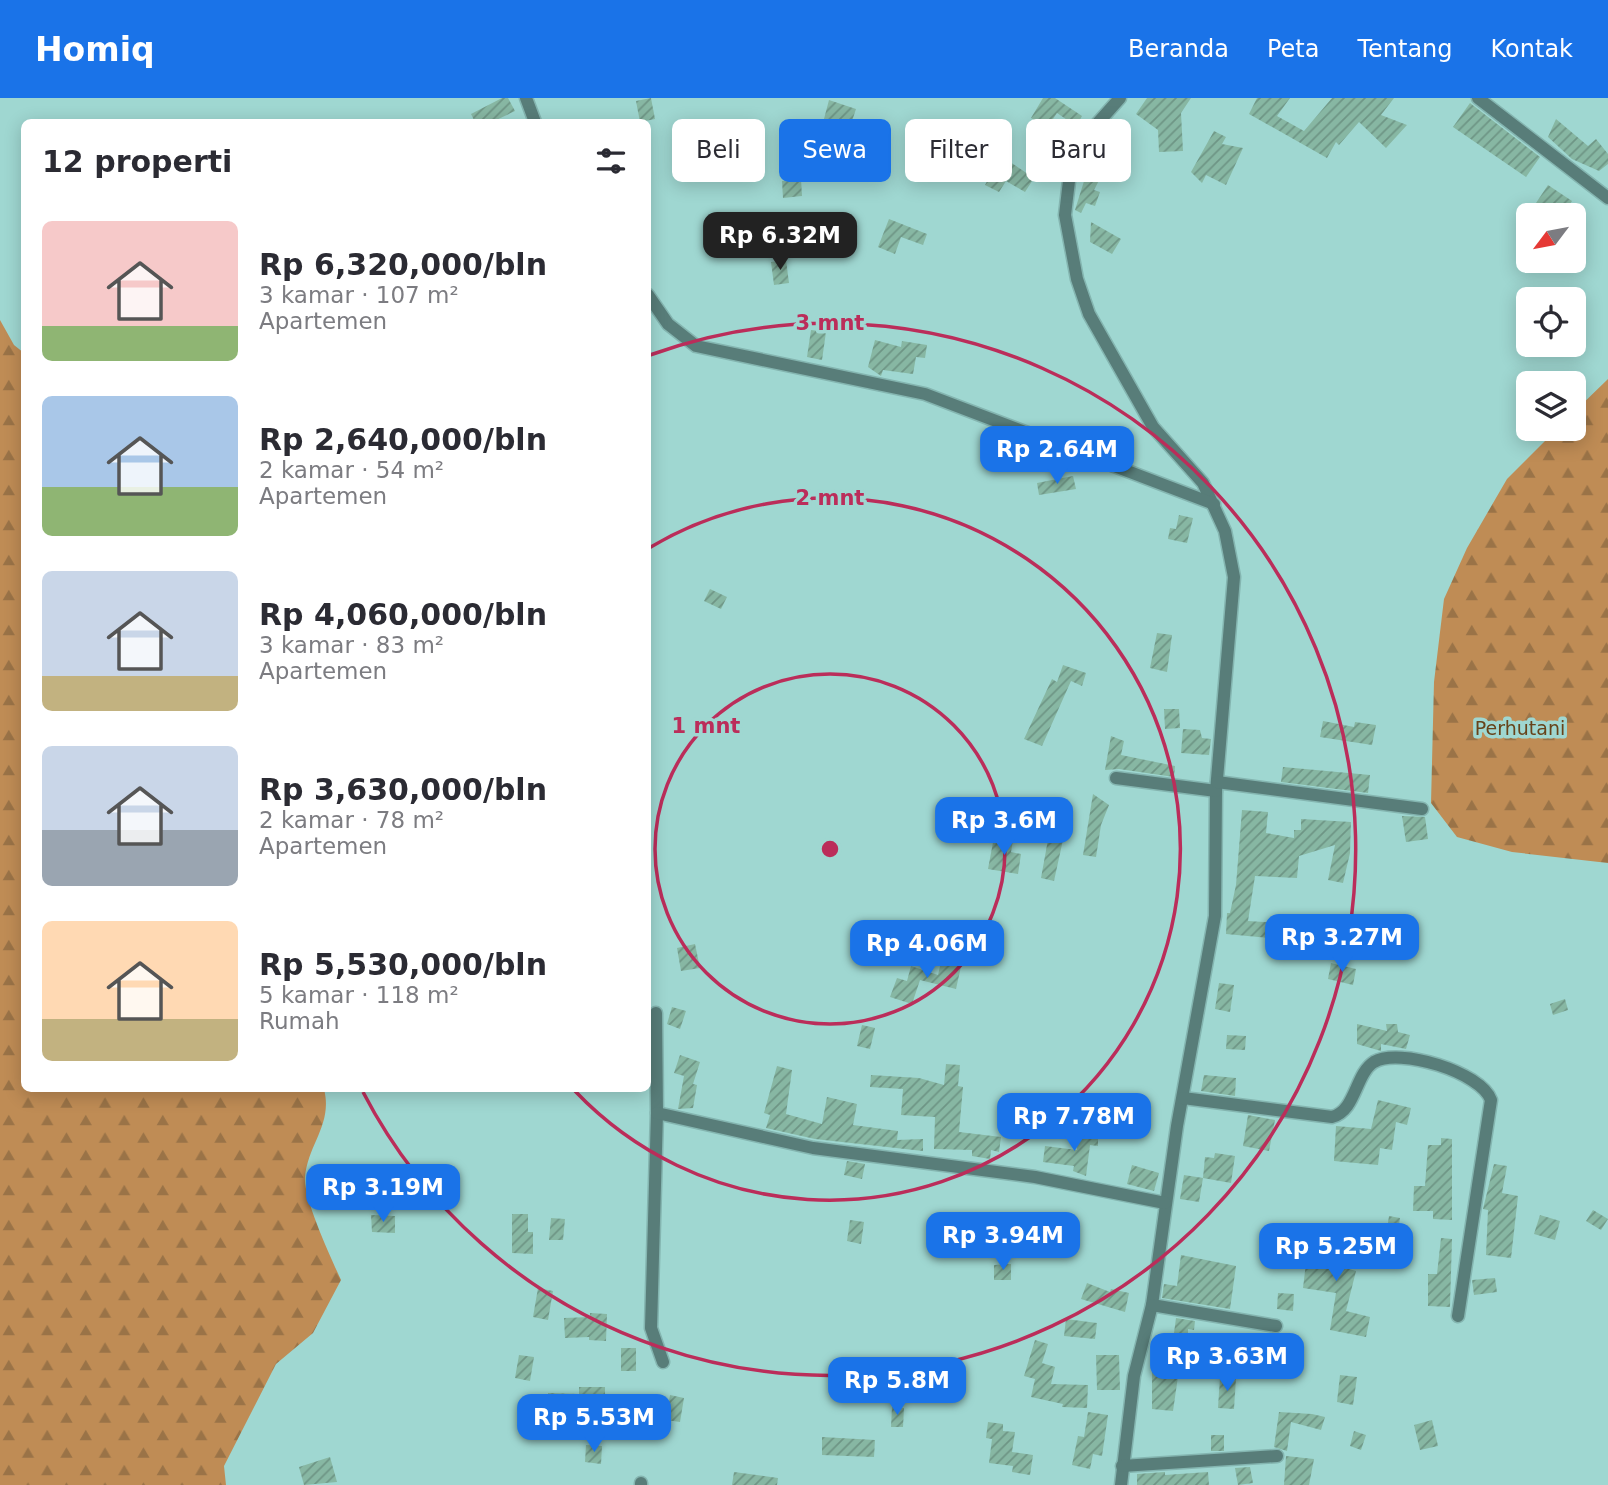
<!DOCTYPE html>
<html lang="id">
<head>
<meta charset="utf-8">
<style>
	:root { --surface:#fff; --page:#f7f7f7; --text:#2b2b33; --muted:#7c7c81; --accent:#1a73e8 }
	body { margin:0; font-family:"DejaVu Sans",sans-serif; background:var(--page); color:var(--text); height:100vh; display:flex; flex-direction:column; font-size:26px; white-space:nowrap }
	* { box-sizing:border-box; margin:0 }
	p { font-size:23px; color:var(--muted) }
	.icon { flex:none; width:38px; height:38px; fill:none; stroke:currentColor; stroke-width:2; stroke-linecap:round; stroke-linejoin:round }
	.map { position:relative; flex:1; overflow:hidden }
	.panel { position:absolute; left:21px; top:21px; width:630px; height:973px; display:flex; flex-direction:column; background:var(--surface); border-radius:10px; box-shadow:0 4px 18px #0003 }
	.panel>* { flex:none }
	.hud { position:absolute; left:672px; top:21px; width:665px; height:63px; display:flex; gap:14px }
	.needle { width:46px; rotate:238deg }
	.tools { position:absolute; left:1516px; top:105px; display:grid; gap:14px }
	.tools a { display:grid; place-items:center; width:70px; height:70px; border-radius:10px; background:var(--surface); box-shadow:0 4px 18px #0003; font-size:35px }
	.price { position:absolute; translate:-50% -60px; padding:0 16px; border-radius:14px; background:var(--accent); color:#fff; font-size:23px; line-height:46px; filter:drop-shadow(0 2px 4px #0008) }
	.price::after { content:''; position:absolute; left:50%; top:42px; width:21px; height:16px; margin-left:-10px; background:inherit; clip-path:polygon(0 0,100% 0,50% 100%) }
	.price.current { background:#222; color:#fff }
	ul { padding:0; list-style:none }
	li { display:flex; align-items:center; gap:21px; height:175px; padding:0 21px }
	li span { display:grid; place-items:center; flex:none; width:196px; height:140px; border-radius:10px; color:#555 }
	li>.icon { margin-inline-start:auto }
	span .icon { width:84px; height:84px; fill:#fffc; stroke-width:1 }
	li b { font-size:30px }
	h2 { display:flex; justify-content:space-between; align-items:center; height:84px; padding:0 21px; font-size:30px }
	.pill { padding:0 24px; border-radius:10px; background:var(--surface); box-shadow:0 4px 18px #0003; font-size:24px; line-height:63px }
	.pill.current { background:var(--accent); color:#fff }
	header { display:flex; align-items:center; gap:42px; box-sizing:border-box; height:98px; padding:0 35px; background:var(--accent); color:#fff }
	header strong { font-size:33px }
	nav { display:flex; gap:38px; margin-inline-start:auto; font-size:24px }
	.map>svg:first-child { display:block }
	.forest { fill:url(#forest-firs) }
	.building { fill:url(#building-hatch) }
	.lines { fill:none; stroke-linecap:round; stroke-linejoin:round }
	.minor-casing { stroke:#84b5b0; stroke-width:15 }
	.minor { stroke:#587d79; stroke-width:12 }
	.ring { fill:none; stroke:#bb2d5a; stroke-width:3.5 }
	.labels { text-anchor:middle; stroke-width:7; stroke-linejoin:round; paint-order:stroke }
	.park-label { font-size:19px; fill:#67431a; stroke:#9fd7d1 }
	.centre { fill:#bb2d5a; stroke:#9fd7d1; stroke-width:3.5 }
	.ring-label { font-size:21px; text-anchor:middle; font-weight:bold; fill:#bb2d5a; stroke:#9fd7d1; stroke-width:7; stroke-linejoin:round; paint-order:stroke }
</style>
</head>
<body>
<header>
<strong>Homiq</strong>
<nav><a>Beranda</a><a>Peta</a><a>Tentang</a><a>Kontak</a></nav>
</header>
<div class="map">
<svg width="1608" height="1387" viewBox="0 0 1608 1387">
	<defs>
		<pattern id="forest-firs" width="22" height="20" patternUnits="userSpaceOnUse" patternTransform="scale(1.75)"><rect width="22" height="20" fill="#bf8c55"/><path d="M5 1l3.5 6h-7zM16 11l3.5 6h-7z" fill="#9a7347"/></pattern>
		<pattern id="building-hatch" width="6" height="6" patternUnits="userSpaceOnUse" patternTransform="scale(1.75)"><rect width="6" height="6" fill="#87b7a3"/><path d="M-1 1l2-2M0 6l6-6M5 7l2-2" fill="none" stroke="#6e9585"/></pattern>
	</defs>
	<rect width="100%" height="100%" fill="#9fd7d1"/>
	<g class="forest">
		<path d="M0 222 14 247 24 255V990L324 991C333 1026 308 1046 305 1079 303 1100 331 1160 341 1182L313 1235 276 1266 224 1368 226 1387H0Z"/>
		<path d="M1608 281V765L1512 754 1457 739 1431 705 1434 584 1444 501 1467 450 1507 381 1557 331H1573V315Z"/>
	</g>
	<g class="building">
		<path d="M502 0H508L515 13 492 24H475L471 16Z"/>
		<path d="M651 0 655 21 640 24 636 3Z"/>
		<path d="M1043 0H1055L1082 18 1076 28 1057 15 1047 30 1031 20Z"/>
		<path d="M1147 0H1191L1181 15 1183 53 1159 54 1158 32 1136 16Z"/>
		<path d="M1257 0H1290L1277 18 1304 33 1332 0H1394L1381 17 1407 27 1386 50 1359 24 1339 47 1336 44 1327 60 1249 16Z"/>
		<path d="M829 2 856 11 849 32 843 30 832 61 815 55Z"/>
		<path d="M1470 5 1540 59 1526 79 1453 29Z"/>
		<path d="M1556 21 1588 48 1596 41 1608 56V66L1599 73 1572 61 1548 39Z"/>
		<path d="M964 33 976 39 965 59 954 53Z"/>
		<path d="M1214 33 1226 39 1222 46 1243 50 1226 87 1206 77 1202 85 1191 74Z"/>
		<path d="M1001 58 1034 80 1025 94 1006 83 999 94 985 87Z"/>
		<path d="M1093 65 1105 71 1094 92 1100 94 1095 108 1086 105 1081 115 1075 112 1085 80Z"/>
		<path d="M801 81 802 98 783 100 782 83Z"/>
		<path d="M1548 87 1572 103 1563 117H1528Z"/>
		<path d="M889 121 927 136 923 147 901 139 895 156 878 149Z"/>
		<path d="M804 122 805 143 777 144V123Z"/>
		<path d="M1091 124 1121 141 1112 156 1090 144Z"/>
		<path d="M786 162 789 185 774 187 771 164Z"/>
		<path d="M811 232 826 234 822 262 807 259Z"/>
		<path d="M875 242 901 249 902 243 927 247 925 260 916 259 913 276 883 272 881 278 868 269Z"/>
		<path d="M1073 378 1076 391 1039 397 1037 385Z"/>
		<path d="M1179 417 1193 420 1187 445 1168 441 1170 430 1176 431Z"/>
		<path d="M710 491 727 499 721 511 704 503Z"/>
		<path d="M1157 535 1172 537 1167 574 1150 570Z"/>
		<path d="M1063 567 1086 575 1082 588 1071 583 1042 648 1024 641 1052 581 1057 584Z"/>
		<path d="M1164 611H1179L1180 630 1165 631Z"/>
		<path d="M1323 623 1354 629 1355 624 1376 627 1372 647 1320 639Z"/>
		<path d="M1183 631 1200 632 1202 640 1211 641 1209 657 1181 655Z"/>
		<path d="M1111 638 1124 643 1121 657 1175 668 1174 679 1119 671 1105 672Z"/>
		<path d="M1283 669 1370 677 1368 695 1281 684Z"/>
		<path d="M1093 696 1109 707 1101 727 1096 759 1083 757Z"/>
		<path d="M1242 712 1268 714 1266 735 1294 740V732H1301V721L1351 724 1350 755 1343 785 1328 782 1335 747 1299 758 1297 780 1255 778 1248 823 1280 825V841L1226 836 1227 815H1230L1236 787Z"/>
		<path d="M1402 718 1425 719 1428 741 1406 744Z"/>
		<path d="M1051 725 1066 728 1054 783 1041 780Z"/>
		<path d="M994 739 1013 742 1011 754 1021 756 1018 776 988 771Z"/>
		<path d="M695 846 700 870 681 873 677 850Z"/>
		<path d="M942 859 962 864 956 891 920 882 912 906 890 899 897 880 907 883 911 868 938 877Z"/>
		<path d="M1331 865 1356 871 1353 887 1328 881Z"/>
		<path d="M1219 885 1234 887 1230 914 1215 911Z"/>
		<path d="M1565 901 1568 912 1553 917 1550 906Z"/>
		<path d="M672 909 686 913 680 931 667 926Z"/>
		<path d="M1357 926 1387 933 1386 926H1397L1398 934 1410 937 1406 951 1381 946V953L1357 946Z"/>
		<path d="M862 927 875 930 870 951 857 948Z"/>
		<path d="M1227 937 1246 938 1245 952 1226 951Z"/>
		<path d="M680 957 700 964 693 986 697 987 693 1010 678 1011 684 978 674 975Z"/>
		<path d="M946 966 960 967 958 988 963 989 959 1034 1001 1039 999 1054 991 1052 990 1061 972 1058V1052L934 1051 935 1019 901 1017 903 991 870 989 871 977 919 980 944 987Z"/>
		<path d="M777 968 792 972 786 1016 822 1026 827 999 857 1006 853 1027 898 1033 897 1042 923 1041V1053L815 1041 766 1030 770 1017 764 1015Z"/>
		<path d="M1204 977 1236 980 1235 998 1201 993Z"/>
		<path d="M1378 1002 1411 1010 1407 1027 1396 1024 1392 1052 1380 1050 1378 1067 1334 1063 1336 1028 1371 1031Z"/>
		<path d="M1248 1017 1275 1022 1269 1053 1243 1048Z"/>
		<path d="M1017 1018 1038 1019 1037 1036 1016 1035Z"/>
		<path d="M1077 1033H1098V1048L1090 1047 1086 1078 1073 1073 1074 1068 1043 1064 1045 1048 1077 1052Z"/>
		<path d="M1441 1040 1452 1041V1122L1433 1121V1113H1413L1414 1088H1425L1428 1047H1441Z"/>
		<path d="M1215 1055 1235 1058 1231 1085 1203 1080 1205 1059 1214 1060Z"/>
		<path d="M847 1063 865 1066 862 1081 844 1077Z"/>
		<path d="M1494 1066 1507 1068 1502 1095 1518 1098 1511 1160 1486 1157 1488 1112 1483 1111Z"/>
		<path d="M1132 1067 1159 1075 1154 1093 1127 1086Z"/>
		<path d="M1184 1077 1203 1080 1199 1104 1180 1101Z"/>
		<path d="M1593 1112 1608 1121 1601 1132 1586 1123Z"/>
		<path d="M512 1116H528V1134H533V1156L512 1155Z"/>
		<path d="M371 1117 395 1118V1135L372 1134Z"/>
		<path d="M1540 1117 1560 1123 1555 1142 1534 1136Z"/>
		<path d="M1389 1118 1400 1120 1398 1134 1387 1132Z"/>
		<path d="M551 1120 565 1121 563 1142H549Z"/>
		<path d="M850 1122 864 1124 861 1146 847 1143Z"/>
		<path d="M1334 1131 1352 1133 1349 1171 1356 1173 1346 1213 1370 1219 1366 1239 1330 1232 1336 1195 1303 1190 1306 1165H1304V1153L1332 1155Z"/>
		<path d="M1441 1140 1452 1141 1450 1209 1428 1208V1176H1437Z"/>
		<path d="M1181 1157 1236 1168 1230 1211 1162 1200 1164 1186 1177 1188Z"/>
		<path d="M1011 1166V1182H994V1167Z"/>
		<path d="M1495 1180 1497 1194 1474 1197 1472 1182Z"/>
		<path d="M1087 1185 1110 1194 1111 1191 1129 1195 1125 1214 1081 1201Z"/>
		<path d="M538 1190 553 1193 548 1222 533 1219Z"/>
		<path d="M1278 1195 1294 1196 1293 1213 1277 1211Z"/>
		<path d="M590 1215 607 1216 606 1243 589 1242V1239L565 1240 564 1220 590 1219Z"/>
		<path d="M1176 1220 1195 1223 1194 1232 1188 1231V1236L1174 1235Z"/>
		<path d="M1066 1221 1097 1225 1095 1241 1064 1238Z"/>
		<path d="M1035 1242 1048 1246 1042 1265 1055 1269 1051 1286 1088 1287 1087 1310 1062 1309 1063 1306 1031 1299 1035 1281 1024 1278Z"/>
		<path d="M1163 1243 1183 1244 1173 1313 1152 1311V1267L1161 1268Z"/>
		<rect x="621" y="1250" width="15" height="23"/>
		<path d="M519 1257 534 1259 530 1283 515 1280Z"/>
		<path d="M1096 1257H1119L1120 1292H1097Z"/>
		<path d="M1340 1277 1357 1279 1353 1307 1337 1304Z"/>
		<path d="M1220 1279 1236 1280 1234 1311 1218 1310Z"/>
		<path d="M579 1289H605V1301H595V1320L547 1319 548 1295 579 1296Z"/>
		<path d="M670 1297 684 1300 680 1324 666 1322Z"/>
		<path d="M892 1309 904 1310 903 1329H891Z"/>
		<path d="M1088 1314 1108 1317 1102 1358 1093 1356 1090 1371 1072 1367 1078 1338 1084 1339Z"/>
		<path d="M1279 1314 1312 1316 1325 1319 1321 1332 1291 1324 1287 1353 1274 1349Z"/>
		<path d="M1432 1322 1438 1348 1420 1352 1414 1327Z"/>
		<path d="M988 1324 1003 1326V1333L1015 1334 1012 1354 1033 1357 1030 1377 1012 1374 1013 1368 989 1365 992 1341 986 1340Z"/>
		<path d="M1354 1333 1366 1337 1361 1352 1350 1348Z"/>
		<rect x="1211" y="1337" width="13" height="16"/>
		<path d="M822 1339 875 1342 874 1359 822 1357Z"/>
		<path d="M586 1347 602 1348 601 1366 585 1364Z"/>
		<path d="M1286 1358 1314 1361 1309 1387H1284Z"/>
		<path d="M330 1359 337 1384 304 1387 299 1369Z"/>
		<path d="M1250 1369 1253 1385 1238 1387 1235 1370Z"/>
		<path d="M734 1374 778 1380 777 1387H732Z"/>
		<path d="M1165 1374V1377L1208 1374 1209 1387H1137V1376Z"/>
	</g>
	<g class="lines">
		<g class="minor-casing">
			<g id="minor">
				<path d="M526 0 535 24"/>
				<path d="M1120 0 1080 45 1071 66 1065 117 1077 181 1089 216 1153 329 1203 385 1225 433 1234 479 1216 693 1215 818 1177 1028 1152 1207 1134 1278 1121 1387"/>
				<path d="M1478 0 1608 100"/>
				<path d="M648 197 668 226 696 248 925 296 1214 406"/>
				<path d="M1116 680 1216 693"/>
				<path d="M1217 684 1422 711"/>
				<path d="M656 915 657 1015 651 1230 663 1264"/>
				<path d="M1183 1000 1332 1019C1356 1013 1355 976 1374 964 1399 949 1481 974 1491 1002L1458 1218"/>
				<path d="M657 1015 813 1050 1035 1079 1165 1105"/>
				<path d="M1152 1207 1276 1228"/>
				<path d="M1122 1368 1277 1358"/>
				<path d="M641 1385V1387"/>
			</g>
		</g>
		<use href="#minor" class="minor"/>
	</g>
	<g class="ring">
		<circle cx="830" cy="751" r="175"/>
		<path d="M649 450A351 351 0 1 1 575 993"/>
		<path d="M650 257A526 526 0 1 1 363 994"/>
	</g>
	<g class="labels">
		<g class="park-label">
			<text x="1520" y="637">Perhutani</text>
		</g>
	</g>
	<circle cx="830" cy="751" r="10" class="centre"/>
	<g class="ring-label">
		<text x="830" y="232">3 mnt</text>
		<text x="830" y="407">2 mnt</text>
		<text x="706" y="635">1 mnt</text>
	</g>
</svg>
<div class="tools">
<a><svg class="needle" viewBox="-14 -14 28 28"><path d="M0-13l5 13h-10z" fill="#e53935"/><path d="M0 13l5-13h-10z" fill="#7c7c81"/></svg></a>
<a><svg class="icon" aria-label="locate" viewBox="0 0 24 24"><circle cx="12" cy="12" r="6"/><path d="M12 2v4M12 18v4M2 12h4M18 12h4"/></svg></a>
<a><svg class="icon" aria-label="layers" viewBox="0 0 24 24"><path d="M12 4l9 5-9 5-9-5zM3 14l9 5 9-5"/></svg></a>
</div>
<b class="price current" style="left:780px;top:174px">Rp 6.32M</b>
<b class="price" style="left:1057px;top:388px">Rp 2.64M</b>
<b class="price" style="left:1004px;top:759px">Rp 3.6M</b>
<b class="price" style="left:1342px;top:876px">Rp 3.27M</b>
<b class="price" style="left:927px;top:882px">Rp 4.06M</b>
<b class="price" style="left:1074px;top:1055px">Rp 7.78M</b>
<b class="price" style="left:383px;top:1126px">Rp 3.19M</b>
<b class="price" style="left:1003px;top:1174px">Rp 3.94M</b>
<b class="price" style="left:1336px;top:1185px">Rp 5.25M</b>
<b class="price" style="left:1227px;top:1295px">Rp 3.63M</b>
<b class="price" style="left:897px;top:1319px">Rp 5.8M</b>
<b class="price" style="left:594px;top:1356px">Rp 5.53M</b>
<div class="hud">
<a class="pill">Beli</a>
<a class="pill current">Sewa</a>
<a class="pill">Filter</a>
<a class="pill">Baru</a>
</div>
<section class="panel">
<h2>12 properti<svg class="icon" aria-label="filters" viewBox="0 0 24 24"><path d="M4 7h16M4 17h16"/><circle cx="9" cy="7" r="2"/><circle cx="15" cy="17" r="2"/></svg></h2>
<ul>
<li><span style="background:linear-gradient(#f6c9c9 75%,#8fb573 0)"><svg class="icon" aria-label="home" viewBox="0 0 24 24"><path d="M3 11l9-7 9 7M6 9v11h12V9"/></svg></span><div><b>Rp 6,320,000/bln</b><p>3 kamar · 107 m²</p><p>Apartemen</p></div></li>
<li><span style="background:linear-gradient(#a9c7e8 65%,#8fb573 0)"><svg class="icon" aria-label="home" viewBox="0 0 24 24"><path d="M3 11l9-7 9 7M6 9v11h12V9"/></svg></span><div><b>Rp 2,640,000/bln</b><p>2 kamar · 54 m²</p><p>Apartemen</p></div></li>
<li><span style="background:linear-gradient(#c9d6e8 75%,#c2b280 0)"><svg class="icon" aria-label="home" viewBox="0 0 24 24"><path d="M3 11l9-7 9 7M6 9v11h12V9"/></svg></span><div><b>Rp 4,060,000/bln</b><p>3 kamar · 83 m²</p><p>Apartemen</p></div></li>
<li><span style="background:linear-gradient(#c9d6e8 60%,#9aa5b1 0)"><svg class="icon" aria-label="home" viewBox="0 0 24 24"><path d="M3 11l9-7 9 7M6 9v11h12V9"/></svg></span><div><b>Rp 3,630,000/bln</b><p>2 kamar · 78 m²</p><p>Apartemen</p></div></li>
<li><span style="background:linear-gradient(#ffd9b3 70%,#c2b280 0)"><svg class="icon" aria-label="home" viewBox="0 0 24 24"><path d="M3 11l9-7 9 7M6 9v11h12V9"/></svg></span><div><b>Rp 5,530,000/bln</b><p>5 kamar · 118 m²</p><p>Rumah</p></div></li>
</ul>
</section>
</div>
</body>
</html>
